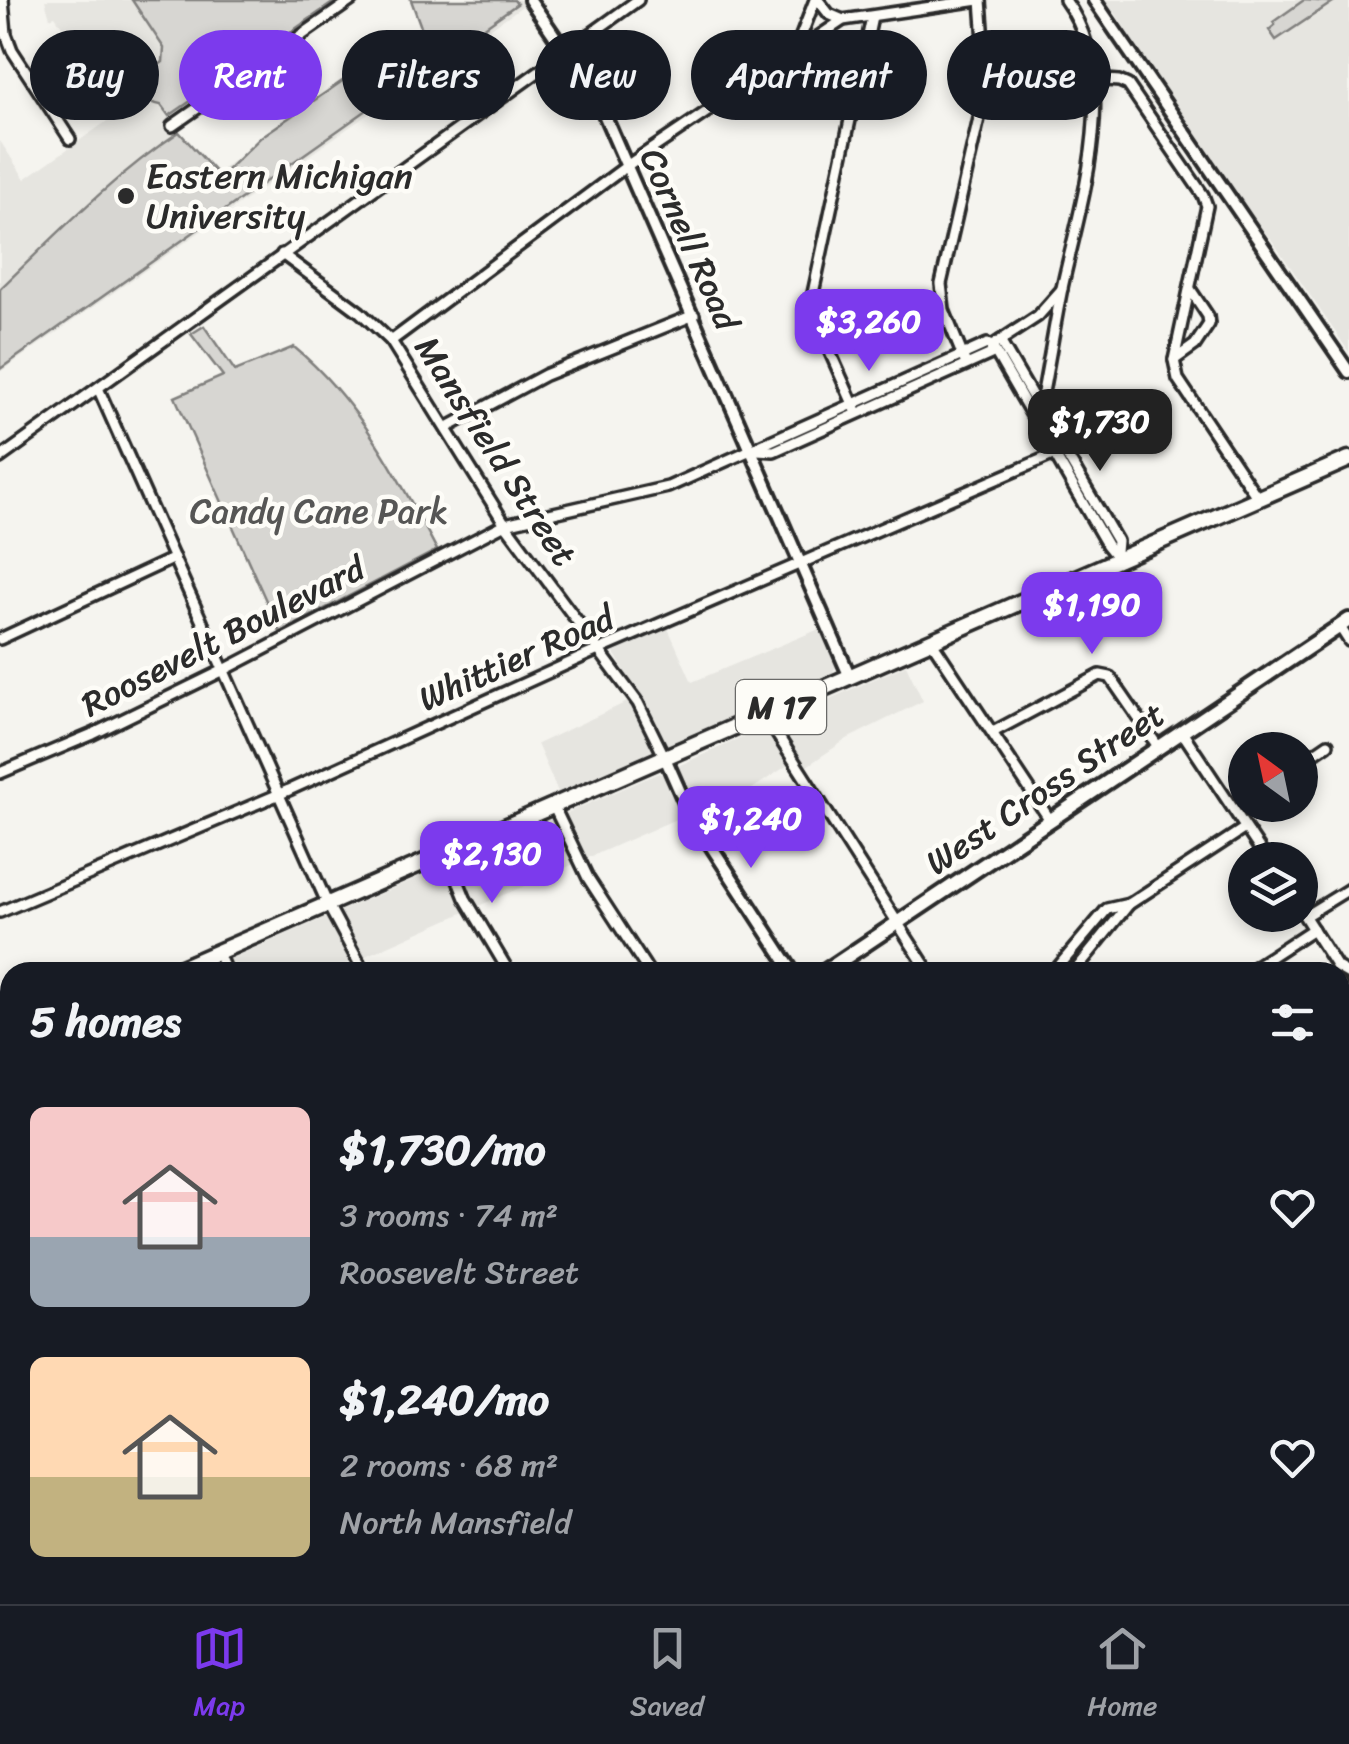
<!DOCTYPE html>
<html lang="en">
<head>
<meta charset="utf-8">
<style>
	:root { --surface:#171b24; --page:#242831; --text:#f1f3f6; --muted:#9ea1a6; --line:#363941; --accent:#7c3aed }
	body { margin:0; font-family:Sriracha,sans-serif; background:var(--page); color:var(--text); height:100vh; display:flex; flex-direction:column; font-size:38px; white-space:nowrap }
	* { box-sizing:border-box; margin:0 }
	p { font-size:32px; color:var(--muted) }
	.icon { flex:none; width:55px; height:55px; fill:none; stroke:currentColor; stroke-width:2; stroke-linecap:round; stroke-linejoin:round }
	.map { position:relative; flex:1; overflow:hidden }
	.side { position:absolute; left:0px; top:962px; width:1350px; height:642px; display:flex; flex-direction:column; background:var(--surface); border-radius:30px 30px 0 0; box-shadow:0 5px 15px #0003 }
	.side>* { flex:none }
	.guide { position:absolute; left:30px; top:30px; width:1290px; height:90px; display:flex; gap:20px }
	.needle { width:65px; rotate:327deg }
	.controls { position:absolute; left:1228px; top:732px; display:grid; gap:20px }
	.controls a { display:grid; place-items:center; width:90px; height:90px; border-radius:50%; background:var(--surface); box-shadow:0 5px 15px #0003; font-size:50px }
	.price { position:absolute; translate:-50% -85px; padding:0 22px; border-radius:20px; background:var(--accent); color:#fff; font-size:32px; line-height:65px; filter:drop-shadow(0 2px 5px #0008) }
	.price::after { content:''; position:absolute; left:50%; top:60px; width:30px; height:22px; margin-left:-15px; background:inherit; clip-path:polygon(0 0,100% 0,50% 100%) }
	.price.active { background:#222; color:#fff }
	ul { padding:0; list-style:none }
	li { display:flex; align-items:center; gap:30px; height:250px; padding:0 30px }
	li span { display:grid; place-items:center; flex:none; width:280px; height:200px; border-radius:15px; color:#555 }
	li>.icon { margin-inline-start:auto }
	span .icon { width:120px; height:120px; fill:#fffc; stroke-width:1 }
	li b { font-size:42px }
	h2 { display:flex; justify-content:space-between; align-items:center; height:120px; padding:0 30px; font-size:42px }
	.chip { padding:0 35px; border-radius:45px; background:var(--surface); box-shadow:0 5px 15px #0003; font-size:35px; line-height:90px }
	.chip.active { background:var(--accent); color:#fff }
	.tabs { display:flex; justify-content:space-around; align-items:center; height:140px; border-top:2px solid var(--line); background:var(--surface); font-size:28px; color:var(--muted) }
	.tabs a { display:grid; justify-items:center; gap:5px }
	.tabs .active { color:var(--accent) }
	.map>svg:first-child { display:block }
	.built { fill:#e6e5e0 }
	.green { fill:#d7d6d2; stroke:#81807e; stroke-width:2.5 }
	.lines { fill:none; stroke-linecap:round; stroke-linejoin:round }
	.minor-casing { stroke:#2b2b2b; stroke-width:16 }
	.tertiary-casing { stroke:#2b2b2b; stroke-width:18 }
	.secondary-casing { stroke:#2b2b2b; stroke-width:20 }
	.primary-casing { stroke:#2b2b2b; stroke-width:21 }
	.minor { stroke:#fdfcf7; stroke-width:9 }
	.tertiary { stroke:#fdfcf7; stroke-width:10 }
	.secondary { stroke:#fdfcf7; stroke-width:12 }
	.primary { stroke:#fdfcf7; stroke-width:14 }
	.poi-dot { fill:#2b2b2b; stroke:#fdfcf7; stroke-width:4 }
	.labels { text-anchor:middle; stroke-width:9; stroke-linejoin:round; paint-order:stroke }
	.shield { fill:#fdfcf7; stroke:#6a6a68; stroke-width:2.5 }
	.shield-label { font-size:32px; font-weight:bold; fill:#2b2b2b }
	.poi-label { font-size:35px; fill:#2b2b2b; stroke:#fdfcf7; text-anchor:start }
	.street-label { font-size:35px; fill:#2b2b2b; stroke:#fdfcf7 }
	.park-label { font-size:35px; fill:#565655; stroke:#fdfcf7 }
</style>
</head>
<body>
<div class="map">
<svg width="1349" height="1604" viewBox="0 0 1349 1604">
	<rect width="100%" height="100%" fill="#f5f4ef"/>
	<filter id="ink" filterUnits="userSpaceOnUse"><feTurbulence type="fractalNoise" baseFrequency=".01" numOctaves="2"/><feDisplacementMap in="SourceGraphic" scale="20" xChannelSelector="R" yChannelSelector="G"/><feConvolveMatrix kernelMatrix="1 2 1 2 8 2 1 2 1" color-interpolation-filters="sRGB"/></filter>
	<g filter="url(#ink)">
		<g class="built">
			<path d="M45 0H341L273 48 241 2 163 58 194 103 169 121 209 178 465 0H531L0 372V141L25 179 120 112 55 16 50 18Z"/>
			<path d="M1104 0H1349V352L1271 239 1249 216 1172 104 1116 14Z"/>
			<path d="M667 626 692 682 822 628 836 667 832 673 558 792 537 744 640 696 614 653Z"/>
			<path d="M906 665 923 701 847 739 804 768 797 759 749 791 695 811 677 770 680 765Z"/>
			<path d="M659 773 668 778 685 815 329 972H200Z"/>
			<path d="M10 1054V1136L0 1141V1058Z"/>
			<path d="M0 1154 10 1168V1218L0 1222Z"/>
			<path d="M0 1385 10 1400V1507L0 1513Z"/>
			<path d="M10 1533V1595H547L540 1604H0V1540Z"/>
		</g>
		<g class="green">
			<path d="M132 0H337L169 116 161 105 116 94 163 62 164 48Z"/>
			<path d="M411 0H514L517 4 0 369V289C57 234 113 176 179 132L220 177 261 137 421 27Z"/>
			<path d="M1304 0 1333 2 1276 40 1269 30 1275 25 1273 22Z"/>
			<path d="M204 326 235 371 294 347C358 400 398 476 437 550L280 632 175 397 223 376 191 334Z"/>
			<path d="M1340 1530 1349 1537V1587L1338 1604H581L571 1595H1340Z"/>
			<path d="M322 1595H363L382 1604H318Z"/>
			<path d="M427 1595H547L540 1604H423Z"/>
		</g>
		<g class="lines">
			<g class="minor-casing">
				<g id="minor">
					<path d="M3 0 6 34 12 50 70 139"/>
					<path d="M818 0 829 14 843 20"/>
					<path d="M796 49 815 0"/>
					<path d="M1093 79 1119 81 1128 85 1203 195 1207 206 1174 360 1178 379 1259 500"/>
					<path d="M172 126 352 0"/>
					<path d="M282 254 360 312 391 341 505 524 638 703 665 758"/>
					<path d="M391 341 628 165 843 20 979 0"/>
					<path d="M1000 341 1117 541 1116 552"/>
					<path d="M993 348 1107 545 1120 561"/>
					<path d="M1174 360 1195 345 1209 324 1208 316 1190 289"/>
					<path d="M966 364 944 310 941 284 980 114 986 69 981 0"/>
					<path d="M98 388 328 905 364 972"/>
					<path d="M1040 408C1048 368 1054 328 1062 288 1081 201 1123 79 1065 0"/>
					<path d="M857 413 813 314 812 298 872 17"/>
					<path d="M446 428 545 375 694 315"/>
					<path d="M757 450 774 451 991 354 992 346"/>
					<path d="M0 458 638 0"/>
					<path d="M1340 627 1349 641"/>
					<path d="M0 639 174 558"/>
					<path d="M932 642 1050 820"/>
					<path d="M764 714 929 972"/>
					<path d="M993 732 1100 675 1110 677 1159 748"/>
					<path d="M1182 732 1267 860"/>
					<path d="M1300 763 1328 744"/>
					<path d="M0 773 93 734 224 670 505 524 668 487 987 344 992 346 1038 316 1062 289"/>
					<path d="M554 807 588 878 649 972"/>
					<path d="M447 853 465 898 509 972"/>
					<path d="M1129 904 1245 828"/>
					<path d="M1300 909 1337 967 1349 974"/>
					<path d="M0 912 289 790 587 655 1064 450"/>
					<path d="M1305 916 1349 889"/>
					<path d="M218 953 226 972"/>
					<path d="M1054 972 1107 909 1129 904 1074 972"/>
					<path d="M1247 972 1313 929"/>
					<path d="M1340 985 1349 998"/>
					<path d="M1340 1038 1349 1032"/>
					<path d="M0 1145 10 1159"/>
					<path d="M1340 1212 1349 1198"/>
					<path d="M1340 1325 1349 1331"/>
					<path d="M1340 1414 1349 1401"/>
				</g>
			</g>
			<g class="tertiary-casing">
				<g id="tertiary">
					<path d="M530 0 597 98 850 677"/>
					<path d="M1094 0 1349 372"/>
					<path d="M665 758 689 812 793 972"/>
					<path d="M1340 1524 1349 1531"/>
					<path d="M1345 1604 1349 1598"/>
				</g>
			</g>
			<g class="secondary-casing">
				<g id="secondary">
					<path d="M824 972 1349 620"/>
					<path d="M0 1528 10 1521"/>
				</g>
			</g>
			<g class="primary-casing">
				<g id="primary">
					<path d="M172 972 1349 459"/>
					<path d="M0 1046 10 1042"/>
				</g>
			</g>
			<use href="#minor" class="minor"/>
			<use href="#tertiary" class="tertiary"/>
			<use href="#secondary" class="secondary"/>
			<use href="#primary" class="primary"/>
		</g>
	</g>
	<circle class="poi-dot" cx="126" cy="196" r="10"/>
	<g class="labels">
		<rect class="shield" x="736" y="680" width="90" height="54" rx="8"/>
		<g class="shield-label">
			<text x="781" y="718">M 17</text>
		</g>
		<g class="poi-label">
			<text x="146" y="188">Eastern Michigan<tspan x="146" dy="40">University</tspan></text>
		</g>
		<g class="street-label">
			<text transform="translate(690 239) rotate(66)" y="12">Cornell Road</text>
			<text transform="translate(496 451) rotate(57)" y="12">Mansfield Street</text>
			<text transform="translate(223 636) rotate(-27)" y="12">Roosevelt Boulevard</text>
			<text transform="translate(516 658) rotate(-24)" y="12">Whittier Road</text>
			<text transform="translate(1045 788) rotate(-34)" y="12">West Cross Street</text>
		</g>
		<g class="park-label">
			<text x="319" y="523">Candy Cane Park</text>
		</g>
	</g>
</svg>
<div class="controls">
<a><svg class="needle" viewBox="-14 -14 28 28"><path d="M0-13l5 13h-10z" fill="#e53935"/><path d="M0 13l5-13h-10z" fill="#9ea1a6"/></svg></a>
<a><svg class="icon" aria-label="layers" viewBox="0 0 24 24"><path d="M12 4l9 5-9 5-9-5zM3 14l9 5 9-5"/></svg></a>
</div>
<b class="price" style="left:869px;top:374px">$3,260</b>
<b class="price active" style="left:1100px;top:474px">$1,730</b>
<b class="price" style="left:1092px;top:657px">$1,190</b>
<b class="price" style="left:751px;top:871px">$1,240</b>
<b class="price" style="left:492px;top:906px">$2,130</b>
<div class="guide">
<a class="chip">Buy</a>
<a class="chip active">Rent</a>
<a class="chip">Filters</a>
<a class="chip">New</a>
<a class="chip">Apartment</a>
<a class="chip">House</a>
</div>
<section class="side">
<h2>5 homes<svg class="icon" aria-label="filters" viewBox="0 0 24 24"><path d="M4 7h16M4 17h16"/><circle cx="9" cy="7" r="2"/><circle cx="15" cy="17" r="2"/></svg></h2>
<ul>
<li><span style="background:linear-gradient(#f6c9c9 65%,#9aa5b1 0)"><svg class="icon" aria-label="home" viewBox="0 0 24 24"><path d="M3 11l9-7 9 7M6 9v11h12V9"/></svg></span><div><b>$1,730/mo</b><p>3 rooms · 74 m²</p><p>Roosevelt Street</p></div><svg class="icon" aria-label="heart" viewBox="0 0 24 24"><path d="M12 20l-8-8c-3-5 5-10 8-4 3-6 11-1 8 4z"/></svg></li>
<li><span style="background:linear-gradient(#ffd9b3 60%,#c2b280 0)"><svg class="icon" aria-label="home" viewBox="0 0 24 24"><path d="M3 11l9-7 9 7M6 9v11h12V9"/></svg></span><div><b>$1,240/mo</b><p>2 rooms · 68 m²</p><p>North Mansfield</p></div><svg class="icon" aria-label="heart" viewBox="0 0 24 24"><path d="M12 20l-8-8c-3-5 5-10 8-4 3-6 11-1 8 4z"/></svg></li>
</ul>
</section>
</div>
<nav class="tabs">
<a class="active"><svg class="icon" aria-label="map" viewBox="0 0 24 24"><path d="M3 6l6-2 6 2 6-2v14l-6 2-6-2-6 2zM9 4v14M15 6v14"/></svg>Map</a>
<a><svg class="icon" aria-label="saved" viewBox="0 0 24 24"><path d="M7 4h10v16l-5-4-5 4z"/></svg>Saved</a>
<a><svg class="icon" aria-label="home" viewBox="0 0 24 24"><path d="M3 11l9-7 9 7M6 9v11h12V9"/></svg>Home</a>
</nav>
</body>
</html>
